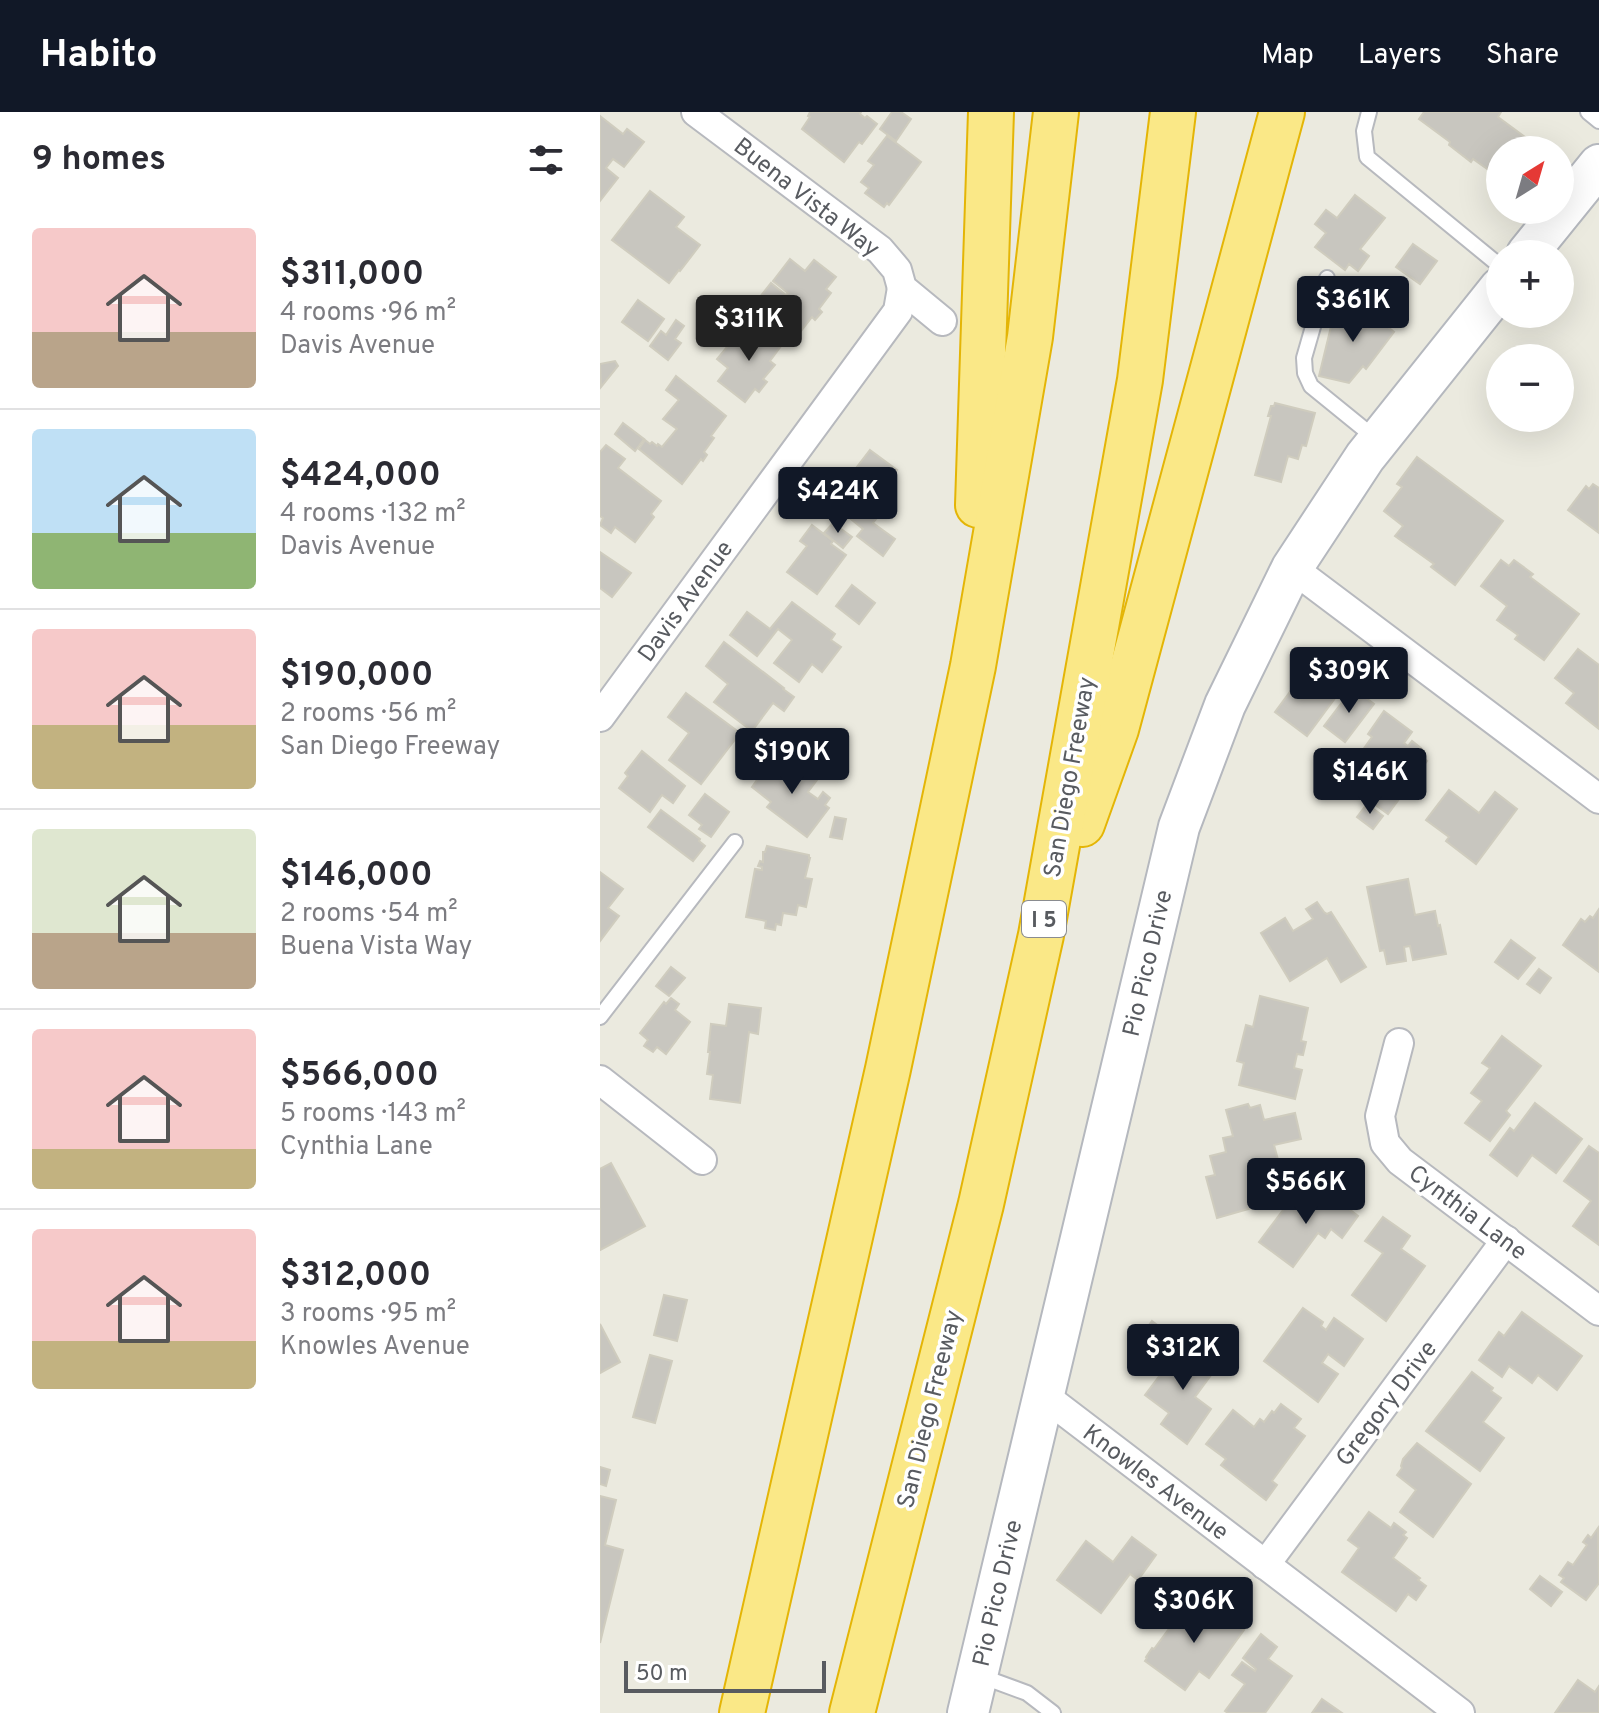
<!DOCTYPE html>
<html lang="en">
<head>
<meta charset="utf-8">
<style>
	:root { --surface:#fff; --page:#f7f7f7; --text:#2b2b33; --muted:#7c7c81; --line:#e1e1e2; --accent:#111827 }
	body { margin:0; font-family:Overpass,sans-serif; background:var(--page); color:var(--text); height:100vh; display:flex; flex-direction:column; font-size:30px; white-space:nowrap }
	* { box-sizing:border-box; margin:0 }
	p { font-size:26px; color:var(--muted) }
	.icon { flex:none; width:44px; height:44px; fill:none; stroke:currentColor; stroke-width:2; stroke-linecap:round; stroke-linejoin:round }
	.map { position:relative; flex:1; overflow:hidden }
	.drawer { display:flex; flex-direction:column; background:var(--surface); width:600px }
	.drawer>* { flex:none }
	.needle { width:52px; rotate:37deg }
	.fabs { position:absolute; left:886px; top:24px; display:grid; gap:16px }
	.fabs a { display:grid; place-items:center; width:88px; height:88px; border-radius:50%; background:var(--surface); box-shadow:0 8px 32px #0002; font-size:40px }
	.scale { position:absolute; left:24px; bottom:20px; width:202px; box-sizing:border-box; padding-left:8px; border:4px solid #585b60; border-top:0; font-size:22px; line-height:28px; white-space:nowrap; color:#585b60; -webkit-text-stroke:6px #fff; paint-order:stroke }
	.price { position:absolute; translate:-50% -68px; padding:0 18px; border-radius:8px; background:var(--accent); color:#fff; font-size:26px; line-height:52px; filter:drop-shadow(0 2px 4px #0008) }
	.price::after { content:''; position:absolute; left:50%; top:48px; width:24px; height:18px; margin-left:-12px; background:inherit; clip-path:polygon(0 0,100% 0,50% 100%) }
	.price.active { background:#222; color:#fff }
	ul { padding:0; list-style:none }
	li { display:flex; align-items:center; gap:24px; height:200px; padding:0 32px }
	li+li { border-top:2px solid var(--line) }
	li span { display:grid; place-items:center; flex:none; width:224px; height:160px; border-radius:8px; color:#555 }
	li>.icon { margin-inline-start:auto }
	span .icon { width:96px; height:96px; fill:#fffc; stroke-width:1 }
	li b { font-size:34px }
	h2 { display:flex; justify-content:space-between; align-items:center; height:96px; padding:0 32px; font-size:34px }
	header { display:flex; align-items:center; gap:48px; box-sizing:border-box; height:112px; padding:0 40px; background:var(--accent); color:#fff }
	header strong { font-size:38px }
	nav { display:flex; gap:44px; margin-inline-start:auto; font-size:28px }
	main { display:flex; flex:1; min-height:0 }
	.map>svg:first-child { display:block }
	.building { fill:#c8c6bf; stroke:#cfccbe; stroke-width:2 }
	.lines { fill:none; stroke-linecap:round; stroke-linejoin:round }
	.lane-casing { stroke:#b7b9be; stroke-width:18 }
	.street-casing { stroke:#b7b9be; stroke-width:32 }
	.secondary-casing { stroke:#b5b8be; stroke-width:44 }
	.highway-casing { stroke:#e4b506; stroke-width:48 }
	.lane { stroke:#fff; stroke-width:14 }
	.street { stroke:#fff; stroke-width:28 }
	.secondary { stroke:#fff; stroke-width:40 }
	.highway { stroke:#fae887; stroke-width:44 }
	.labels { text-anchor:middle; stroke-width:7; stroke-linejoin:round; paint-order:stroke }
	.shield { fill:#fff; stroke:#8a8c90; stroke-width:2 }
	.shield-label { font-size:22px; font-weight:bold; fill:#585b60 }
	.street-label { font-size:24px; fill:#585b60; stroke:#fff }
</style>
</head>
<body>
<header>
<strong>Habito</strong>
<nav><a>Map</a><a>Layers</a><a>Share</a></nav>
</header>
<main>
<section class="drawer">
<h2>9 homes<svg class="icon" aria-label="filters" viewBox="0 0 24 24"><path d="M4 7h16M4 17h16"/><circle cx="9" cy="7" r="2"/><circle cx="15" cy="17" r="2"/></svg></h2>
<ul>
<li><span style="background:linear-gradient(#f6c9c9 65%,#b9a48a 0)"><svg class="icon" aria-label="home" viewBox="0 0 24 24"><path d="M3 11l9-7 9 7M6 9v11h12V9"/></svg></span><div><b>$311,000</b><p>4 rooms · 96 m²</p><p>Davis Avenue</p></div></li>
<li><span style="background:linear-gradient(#bfe0f5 65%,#8fb573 0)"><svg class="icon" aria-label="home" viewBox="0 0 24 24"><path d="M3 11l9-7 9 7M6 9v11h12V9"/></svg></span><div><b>$424,000</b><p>4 rooms · 132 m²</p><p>Davis Avenue</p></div></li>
<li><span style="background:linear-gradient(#f6c9c9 60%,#c2b280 0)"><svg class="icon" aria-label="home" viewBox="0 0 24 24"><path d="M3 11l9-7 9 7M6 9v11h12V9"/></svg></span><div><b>$190,000</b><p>2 rooms · 56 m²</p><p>San Diego Freeway</p></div></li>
<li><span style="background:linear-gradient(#dfe7d0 65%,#b9a48a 0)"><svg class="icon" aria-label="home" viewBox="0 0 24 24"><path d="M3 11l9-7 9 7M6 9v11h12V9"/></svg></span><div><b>$146,000</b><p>2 rooms · 54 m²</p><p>Buena Vista Way</p></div></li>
<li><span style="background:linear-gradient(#f6c9c9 75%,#c2b280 0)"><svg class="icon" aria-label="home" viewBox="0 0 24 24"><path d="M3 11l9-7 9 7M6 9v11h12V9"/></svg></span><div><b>$566,000</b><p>5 rooms · 143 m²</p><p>Cynthia Lane</p></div></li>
<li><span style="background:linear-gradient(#f6c9c9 70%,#c2b280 0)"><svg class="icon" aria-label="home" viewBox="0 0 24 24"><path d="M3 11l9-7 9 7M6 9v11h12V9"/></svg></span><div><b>$312,000</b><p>3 rooms · 95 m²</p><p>Knowles Avenue</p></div></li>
</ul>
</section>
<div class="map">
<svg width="999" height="1601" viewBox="0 0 999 1601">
	<rect width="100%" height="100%" fill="#ebeadf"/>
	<g class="building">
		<path d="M210 0H261L260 2 265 6 267 4 277 12 262 32 259 30 244 50 202 17 210 5 208 4Z"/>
		<path d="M292 0H301L311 7 296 29 280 17Z"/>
		<path d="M824 0H901L898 5 933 31 928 38H900V66L873 47 871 50 849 33 850 30 819 7Z"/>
		<path d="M0 4 23 22 27 17 44 30 24 55 13 47 6 56 18 66 0 89Z"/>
		<path d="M287 24 321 50 289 93 287 91 284 95 265 81 269 76 261 70 274 53 268 49Z"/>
		<path d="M50 79 84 105 76 115 100 133 80 159 79 158 69 171 12 128Z"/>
		<path d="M755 83 785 106 760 137 769 144 758 159 749 152 745 158 715 135 726 121 715 112 726 98 737 106Z"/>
		<path d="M813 132 837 149 820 172 796 155Z"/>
		<path d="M190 147 205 159 214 148 236 165 226 177 231 181 219 197 222 200 215 208 212 205 201 219 159 186 171 171 186 183 188 181 173 169Z"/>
		<path d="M38 188 64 207 48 229 22 210Z"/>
		<path d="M736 194 773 203 794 220 766 257 763 254 749 271 719 264Z"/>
		<path d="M76 208 84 214 75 227 81 231 68 248 50 234 61 219 66 223Z"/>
		<path d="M163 213 184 230 170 249 175 253 163 267 167 270 159 280 155 277 145 290 118 269 128 256 117 247 137 223 148 232Z"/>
		<path d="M15 249 18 254 1 275 0 252Z"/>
		<path d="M76 264 126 304 111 324 114 326 104 340 107 343 103 349 101 347 82 372 39 337 45 328 50 332 52 330 57 334 58 332 62 335 77 317 63 307 79 288 66 278Z"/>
		<path d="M675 291 715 301 706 334 702 333 698 347 688 344 681 370 655 363 671 304H668L671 294H674Z"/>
		<path d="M23 311 44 327 35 339 15 322Z"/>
		<path d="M6 333 25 347 18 356 61 389 51 402 54 405 35 430 15 415 11 421 0 413 3 406 0 404V340Z"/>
		<path d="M270 338 297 358 276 386 286 394 273 411 295 427 283 444 257 424 263 417 230 390Z"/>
		<path d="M817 345 903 409 855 473 831 455 834 452 795 424 803 414 784 399 802 375 797 372Z"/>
		<path d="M993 372 999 376V421L968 398 986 374 989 377Z"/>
		<path d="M233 411 252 425 243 436 224 421Z"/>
		<path d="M212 413 233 429 231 432 246 443 217 482 187 460 207 434 200 429Z"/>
		<path d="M0 440 31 461 12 485 0 476Z"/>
		<path d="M901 448 909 454 914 448 933 462 930 465 979 502 944 548 915 527 918 523 897 508 907 494 881 474Z"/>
		<path d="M252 473 275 491 259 512 236 494Z"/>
		<path d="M192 490 235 522 231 528 241 535 222 560 212 552 199 570 174 551 192 528 178 517 157 544 130 523 147 500 170 517Z"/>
		<path d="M124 530 184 576 183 577 194 585 184 599 173 591 152 619 114 590 128 572 106 554Z"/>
		<path d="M978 537 999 553V617L966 591 974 581 955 566Z"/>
		<path d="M715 546 747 570 707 624 675 600Z"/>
		<path d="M753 576 774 592 745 630 724 614Z"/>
		<path d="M86 581 140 621 101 672 69 648 89 621 68 605Z"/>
		<path d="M784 599 812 620 804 631 808 634 812 629 822 637 818 642 827 649 788 702 754 677 775 649 762 639 772 625 768 622Z"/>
		<path d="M42 639 85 674 73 691 62 683 50 700 19 676 28 664 25 661Z"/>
		<path d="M188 648 217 668 208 680 218 687 223 680 230 686 225 693 229 696 207 725 167 695 171 690 152 675 169 651 171 653 174 649 183 655Z"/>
		<path d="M849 678 879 701 895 680 917 697 876 752 846 729 849 725 826 708Z"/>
		<path d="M105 682 129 700 111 725 99 717 102 713 89 703Z"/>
		<path d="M767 692 783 704 773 717 757 705Z"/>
		<path d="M61 698 100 727 99 729 105 734 93 749 48 715Z"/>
		<path d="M235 705 246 707 242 727 230 725Z"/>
		<path d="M167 734 209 743V746H210L205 766 212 767 206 795 198 793 196 803 183 801 181 813 176 812 175 818 165 816 166 809 146 805 155 757 162 758V755L158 754 160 749 163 750V740H165Z"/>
		<path d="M0 760 23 777 8 796 19 804 0 829Z"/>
		<path d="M808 767 815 803 835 799 838 814 840 813 846 842 813 848 810 834 804 835 806 849 787 852 784 838 780 839 767 775Z"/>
		<path d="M717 790 724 800 727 802 731 800 766 855 741 870 727 846 690 869 661 821 685 806 693 819 713 807 706 797Z"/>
		<path d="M999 797V860L963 833 981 807 985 810 990 804 993 806Z"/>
		<path d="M911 828 935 846 918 867 895 850Z"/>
		<path d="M71 855 85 866 69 884 56 874Z"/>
		<path d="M939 857 951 866 940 881 927 872Z"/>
		<path d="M660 884 708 896 701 929 706 930 703 943 697 942 694 956 702 958 695 987 639 973 644 951 637 949 646 913 653 915Z"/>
		<path d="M71 886 79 892 75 898 90 910 66 942 57 935 53 940 44 934 48 928 40 921 64 890 66 892Z"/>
		<path d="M129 892 161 896 158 922 149 920 140 991 110 987 113 963 107 962 110 940H108L111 912 126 914Z"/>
		<path d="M902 924 941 954 906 999 910 1003 890 1029 865 1011 882 989 871 981 890 956 882 951Z"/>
		<path d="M935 991 982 1027 956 1061 932 1043 917 1064 890 1043 910 1016 914 1019Z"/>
		<path d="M648 992 650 996 660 993 664 1008 695 1001 701 1027 674 1033 684 1070 664 1075 668 1089 654 1093 655 1095 617 1106 606 1065 615 1063 610 1044 626 1040 623 1026 633 1024 626 998Z"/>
		<path d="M989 1034 999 1041V1133L973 1114 991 1089 964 1069Z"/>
		<path d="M11 1051 45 1114 0 1138V1057Z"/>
		<path d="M699 1077 723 1094 731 1083 758 1104 742 1126 731 1117 725 1126 718 1121 693 1155 659 1130Z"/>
		<path d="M783 1105 810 1124 801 1137 825 1154 786 1209 752 1183 783 1141 765 1129Z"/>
		<path d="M64 1183 87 1188 77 1229 54 1223Z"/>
		<path d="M703 1196 723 1210 721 1214 726 1218 734 1206 763 1227 744 1254 728 1242 722 1251 738 1262 718 1290 664 1249Z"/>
		<path d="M922 1200 982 1244 957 1278 938 1263 932 1271 909 1254 902 1265 879 1248 899 1220 904 1224Z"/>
		<path d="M552 1209 573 1225 557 1247 536 1231Z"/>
		<path d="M0 1212 20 1250 0 1261Z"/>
		<path d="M585 1230 617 1255 595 1285 611 1297 587 1332 561 1312 569 1301 545 1283Z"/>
		<path d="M50 1243 72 1249 55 1311 33 1305Z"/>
		<path d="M872 1260 893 1276 891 1279 901 1286 883 1310 904 1326 880 1359 826 1319Z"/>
		<path d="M681 1292 701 1307 694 1316 705 1324 672 1369 677 1373 666 1388 621 1353 626 1347 606 1332 633 1298 654 1315 660 1307 664 1310 672 1299 674 1301Z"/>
		<path d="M817 1331 871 1372 833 1425 800 1400 816 1378 797 1363 802 1356 801 1354 803 1347Z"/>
		<path d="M0 1355 10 1358 6 1374 0 1372Z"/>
		<path d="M0 1384 16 1388 5 1433 23 1438 0 1531Z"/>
		<path d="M769 1400 791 1416 794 1411 806 1420 803 1423 807 1426 793 1446 820 1466 818 1468 826 1474 816 1488 808 1482 796 1499 742 1460 759 1436 748 1428Z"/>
		<path d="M998 1416 999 1471 986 1488 961 1470 964 1466 959 1463 968 1450 973 1453 987 1433 983 1430 988 1423 991 1426Z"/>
		<path d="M532 1425 556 1443 538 1468 530 1462 501 1501 457 1468 486 1429 513 1450Z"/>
		<path d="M940 1464 962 1480 951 1494 930 1477Z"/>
		<path d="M591 1487 615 1505 619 1500 644 1518 609 1566 599 1559 585 1578 545 1549 547 1546 546 1545 552 1536 554 1537Z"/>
		<path d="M661 1522 677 1535 668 1547 692 1564 665 1601H628L625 1599 645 1572 632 1563 642 1550 655 1559 656 1557 643 1546Z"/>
		<path d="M978 1568 995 1580 999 1574V1601H955Z"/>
		<path d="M722 1587 742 1601H712Z"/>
	</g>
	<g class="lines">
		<g class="lane-casing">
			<g id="lane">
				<path d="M769 0 764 19 767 45 900 154"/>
				<path d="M988 0 999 9"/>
				<path d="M727 166 704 246 705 261 711 274 775 326"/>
				<path d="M0 905 135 730"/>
				<path d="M378 1563 427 1581 453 1601"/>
			</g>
		</g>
		<g class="street-casing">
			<g id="street">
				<path d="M96 0 280 138 297 158 302 176 342 209"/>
				<path d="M692 456 999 687"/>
				<path d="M0 605 298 199 302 176"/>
				<path d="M799 931 780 1004 785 1031 800 1049 999 1199"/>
				<path d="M0 968 102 1048"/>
				<path d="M443 1283 860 1601"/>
				<path d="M665 1453 906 1128"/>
			</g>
		</g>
		<g class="secondary-casing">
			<g id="secondary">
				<path d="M927 142 999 53"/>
				<path d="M368 1601 579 715 625 593 692 456 765 345 900 176"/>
			</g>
		</g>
		<g class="highway-casing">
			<g id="highway">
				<path d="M378 393 391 0"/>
				<path d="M482 712 516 617 682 0"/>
				<path d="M142 1601 288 957 373 554 430 225 456 0"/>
				<path d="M252 1601 381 1092 441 823 540 268 573 0"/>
			</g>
		</g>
		<use href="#lane" class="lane"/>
		<use href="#street" class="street"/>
		<use href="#secondary" class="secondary"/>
		<use href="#highway" class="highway"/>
	</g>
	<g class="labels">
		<rect class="shield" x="422" y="789" width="44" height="36" rx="6"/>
		<g class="shield-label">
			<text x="444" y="815">I 5</text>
		</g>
		<g class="street-label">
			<text transform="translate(207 85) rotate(38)" y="8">Buena Vista Way</text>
			<text transform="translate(85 489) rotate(-54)" y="8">Davis Avenue</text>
			<text transform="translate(469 665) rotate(-80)" y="8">San Diego Freeway</text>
			<text transform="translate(547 851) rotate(-77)" y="8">Pio Pico Drive</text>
			<text transform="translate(868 1100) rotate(37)" y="8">Cynthia Lane</text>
			<text transform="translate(786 1291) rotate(-53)" y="8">Gregory Drive</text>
			<text transform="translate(329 1297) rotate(-76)" y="8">San Diego Freeway</text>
			<text transform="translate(556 1370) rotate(37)" y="8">Knowles Avenue</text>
			<text transform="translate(397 1481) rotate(-77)" y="8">Pio Pico Drive</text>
		</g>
	</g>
</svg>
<div class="fabs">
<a><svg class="needle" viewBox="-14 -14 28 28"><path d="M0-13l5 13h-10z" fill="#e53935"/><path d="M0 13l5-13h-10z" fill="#7c7c81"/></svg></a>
<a>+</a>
<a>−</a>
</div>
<div class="scale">50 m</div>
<b class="price" style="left:753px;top:232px">$361K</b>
<b class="price active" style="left:149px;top:251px">$311K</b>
<b class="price" style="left:238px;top:423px">$424K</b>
<b class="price" style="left:749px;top:603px">$309K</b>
<b class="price" style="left:192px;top:684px">$190K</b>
<b class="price" style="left:770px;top:704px">$146K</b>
<b class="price" style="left:706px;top:1114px">$566K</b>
<b class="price" style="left:583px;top:1280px">$312K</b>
<b class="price" style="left:594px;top:1533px">$306K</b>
</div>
</main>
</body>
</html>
